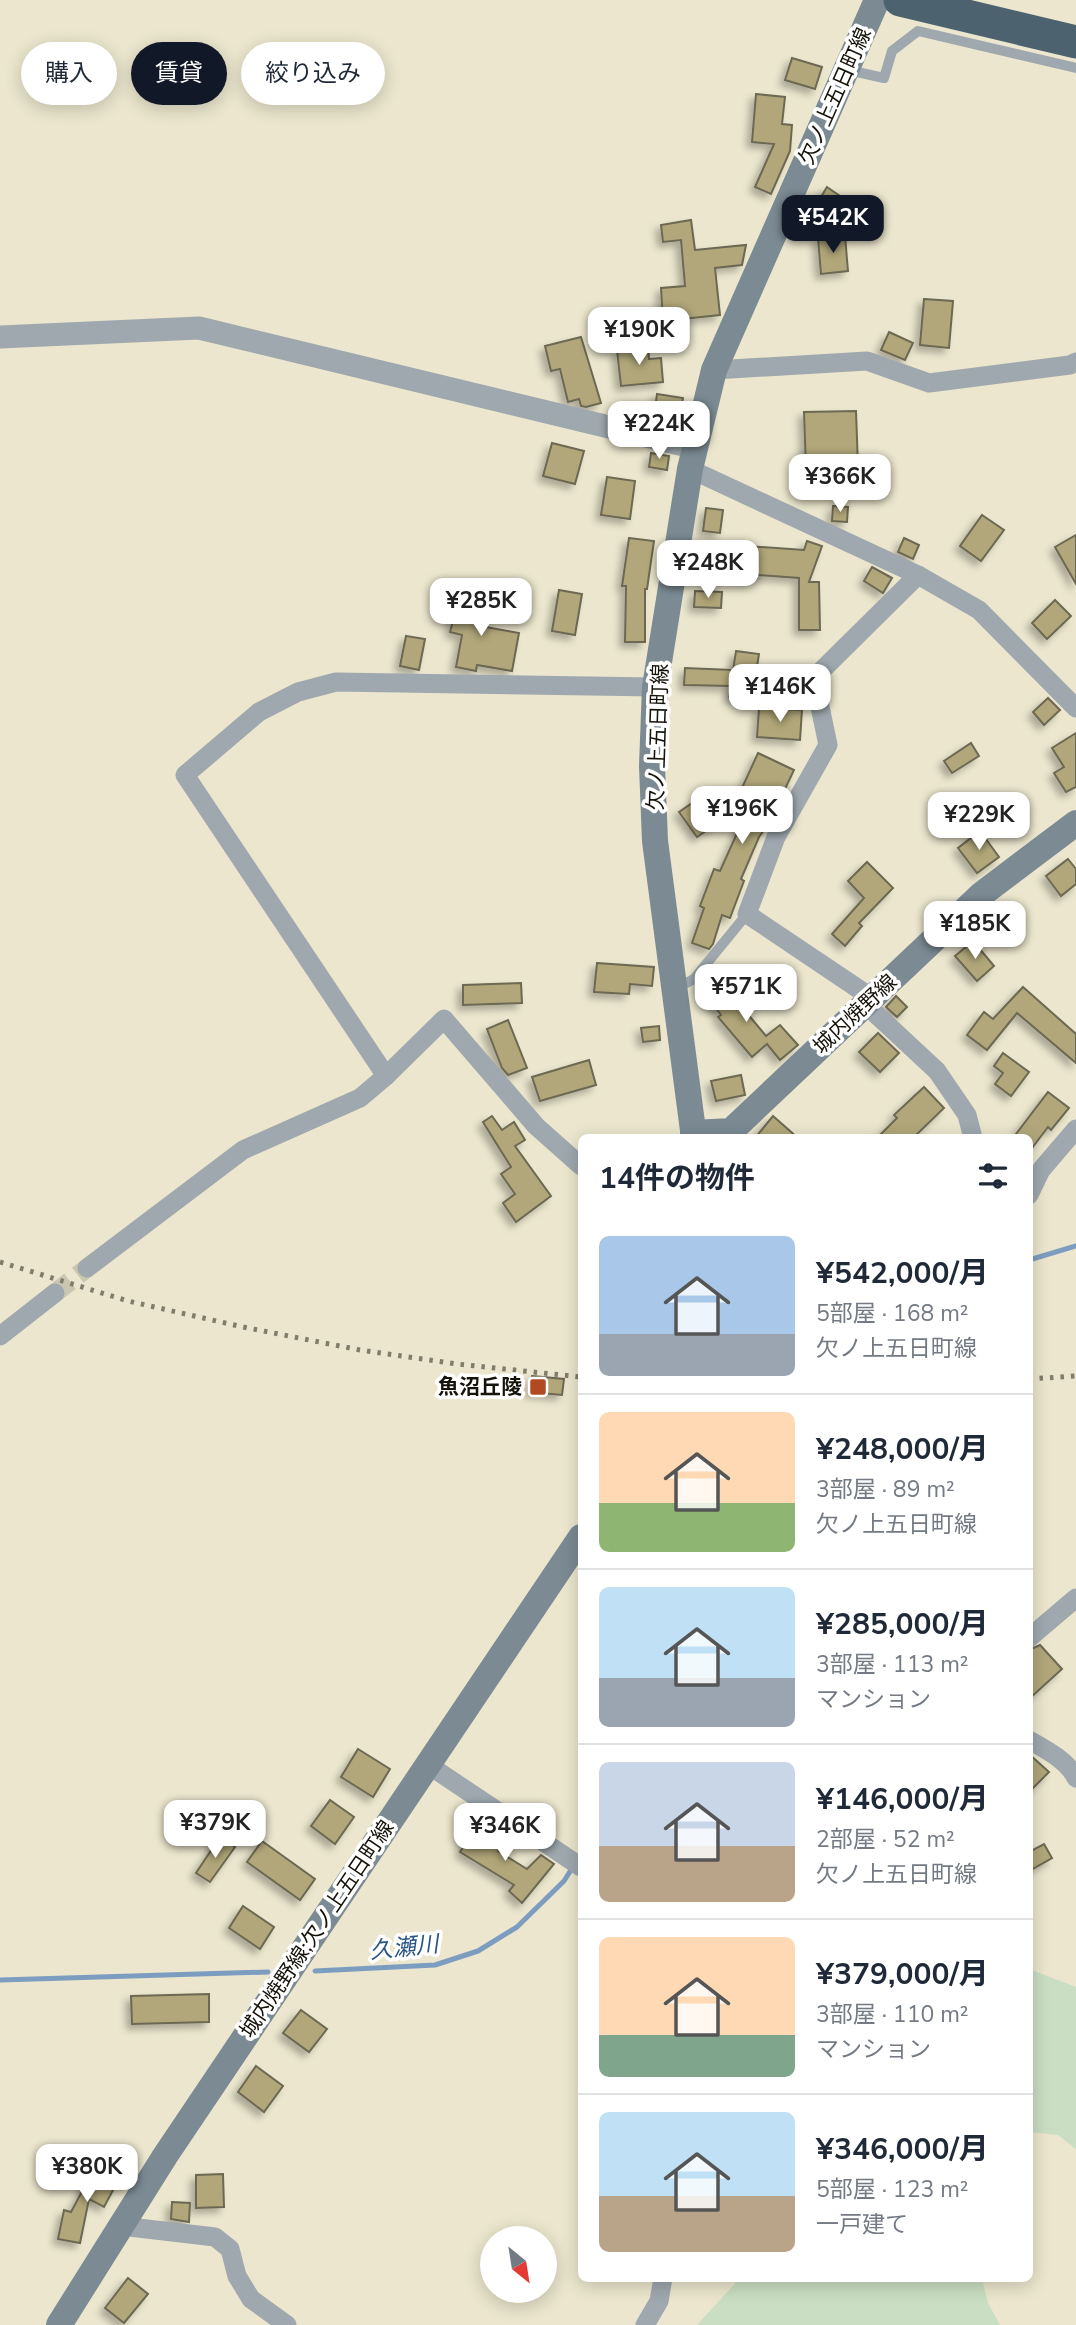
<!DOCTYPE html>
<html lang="ja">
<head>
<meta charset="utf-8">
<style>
	:root { --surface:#fff; --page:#f2f2f3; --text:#1f2937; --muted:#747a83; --line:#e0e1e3; --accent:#111827 }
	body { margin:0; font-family:"Nunito Sans","Noto Sans JP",sans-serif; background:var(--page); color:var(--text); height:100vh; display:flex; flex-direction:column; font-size:26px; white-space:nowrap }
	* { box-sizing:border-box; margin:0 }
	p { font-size:23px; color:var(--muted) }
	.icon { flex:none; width:38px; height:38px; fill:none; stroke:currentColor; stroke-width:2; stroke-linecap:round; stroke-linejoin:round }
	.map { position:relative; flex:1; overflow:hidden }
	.drawer { position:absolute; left:578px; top:1134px; width:455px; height:1148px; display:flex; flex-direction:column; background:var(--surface); border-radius:10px; box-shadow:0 4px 18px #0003 }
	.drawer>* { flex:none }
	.hud { position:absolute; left:21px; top:42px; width:452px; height:63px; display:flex; gap:14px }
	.needle { width:46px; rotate:150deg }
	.controls { position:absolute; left:480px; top:2226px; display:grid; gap:14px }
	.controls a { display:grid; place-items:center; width:77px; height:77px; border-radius:50%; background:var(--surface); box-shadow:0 4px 18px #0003; font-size:35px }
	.price { position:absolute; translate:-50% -60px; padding:0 16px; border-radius:14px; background:#fff; color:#222; font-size:23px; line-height:46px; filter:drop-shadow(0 2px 4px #0008) }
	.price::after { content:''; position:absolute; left:50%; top:42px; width:21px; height:16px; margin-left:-10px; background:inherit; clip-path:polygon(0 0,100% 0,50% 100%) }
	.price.current { background:var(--accent); color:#fff }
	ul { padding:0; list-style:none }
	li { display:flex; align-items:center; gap:21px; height:175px; padding:0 21px }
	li+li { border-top:2px solid var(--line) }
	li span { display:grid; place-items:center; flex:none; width:196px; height:140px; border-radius:10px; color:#555 }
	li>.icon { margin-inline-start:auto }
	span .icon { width:84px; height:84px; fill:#fffc; stroke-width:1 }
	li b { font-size:30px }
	h2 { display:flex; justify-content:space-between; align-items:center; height:84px; padding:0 21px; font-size:30px }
	.pill { padding:0 24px; border-radius:32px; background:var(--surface); box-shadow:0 4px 18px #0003; font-size:24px; line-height:63px }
	.pill.current { background:var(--accent); color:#fff }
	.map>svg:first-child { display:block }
	.green { fill:#c9dec3 }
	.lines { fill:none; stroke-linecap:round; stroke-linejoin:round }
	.stream { stroke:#7d9dc0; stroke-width:5 }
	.building { fill:#b1a77a; stroke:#6c6852; stroke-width:2; filter:url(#shadow) }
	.minor-tunnel { stroke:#cbc6b0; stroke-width:19; stroke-dasharray:19 10; stroke-linecap:butt }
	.service { stroke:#9ea8ae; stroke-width:10 }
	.minor { stroke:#9ea8ae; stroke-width:19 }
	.tertiary { stroke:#9ea8ae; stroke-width:23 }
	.secondary { stroke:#7b8a93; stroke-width:26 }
	.motorway { stroke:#4d626f; stroke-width:33 }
	.rail { stroke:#807d6c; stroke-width:5; stroke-dasharray:3.5 7; stroke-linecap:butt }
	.poi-dot { fill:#b14a22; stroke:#fff; stroke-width:2.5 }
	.labels { text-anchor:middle; stroke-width:7; stroke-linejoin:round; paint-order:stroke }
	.street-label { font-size:21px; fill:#15130a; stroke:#fff }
	.poi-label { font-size:21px; font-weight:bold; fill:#15130a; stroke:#fff; text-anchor:end }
	.water-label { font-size:23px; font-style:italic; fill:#275584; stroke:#fff }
</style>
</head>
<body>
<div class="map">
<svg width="1076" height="2325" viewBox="0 0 1076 2325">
	<defs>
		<filter id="shadow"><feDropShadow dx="-5" dy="5" stdDeviation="3.5" flood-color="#0004"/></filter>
	</defs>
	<rect width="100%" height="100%" fill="#ebe6cd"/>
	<g class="green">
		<path d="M1029 1969 1076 1987V2149L1058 2135 1029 2132Z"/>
		<path d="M739 2279H982L988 2303 1000 2325H697Z"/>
	</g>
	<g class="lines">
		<g class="stream">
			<path d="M1029 1260 1076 1246"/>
			<path d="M315 1971 435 1965 478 1951 517 1927 564 1881 581 1854"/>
			<path d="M0 1980 268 1972"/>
		</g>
	</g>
	<g class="building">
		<path d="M792 58 822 67 815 89 785 80Z"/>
		<path d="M756 94 785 97 782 124 792 125 790 151 771 194 755 187 774 144 752 142Z"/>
		<path d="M827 187 840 196 829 215 815 207Z"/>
		<path d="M691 220 695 250 746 245 742 265 715 268 720 315 663 321 661 288 685 286 681 240 663 242 661 225Z"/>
		<path d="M845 236 848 271 821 274 818 238Z"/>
		<path d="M924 299 953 301 949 348 920 345Z"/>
		<path d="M889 332 913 343 905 360 881 350Z"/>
		<path d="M581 337 601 403 586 407 581 406 579 399 568 402 560 369 551 371 545 346Z"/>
		<path d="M648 347 649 359 661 358 663 382 621 386 617 350Z"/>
		<path d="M657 394 683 398 678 428 653 423Z"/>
		<path d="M856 411 858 467 806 469 804 412Z"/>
		<path d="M552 443 584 451 575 484 543 476Z"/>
		<path d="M651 453 669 456 667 470 649 467Z"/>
		<path d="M607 477 635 481 630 519 601 515Z"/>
		<path d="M833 506 848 507 847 522 832 521Z"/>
		<path d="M706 508 723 510 720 533 703 531Z"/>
		<path d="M982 515 1004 530 981 561 960 546Z"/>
		<path d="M1076 535V584L1055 547Z"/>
		<path d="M629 538 654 541 647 589H645V642H625L626 586H622Z"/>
		<path d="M904 538 919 545 913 559 898 552Z"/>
		<path d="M807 541 822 546 809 582H819L820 630H799V578L744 574 747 546 804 550Z"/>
		<path d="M872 567 892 578 883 593 864 581Z"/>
		<path d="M559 590 582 594 575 635 552 631Z"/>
		<path d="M695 591 722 592 721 608 694 607Z"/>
		<path d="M461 592 487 599 480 626 519 633 512 671 477 665 476 671 456 667 462 635 450 632Z"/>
		<path d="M1055 600 1071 616 1047 639 1032 623Z"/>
		<path d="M406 636 425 639 419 670 400 666Z"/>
		<path d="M736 651 759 654 755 679 763 680 760 701 729 697 731 686 684 685 685 668 733 670Z"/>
		<path d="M1048 698 1060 710 1044 725 1033 712Z"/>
		<path d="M759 708 802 710 800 740 757 737Z"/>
		<path d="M1076 733V787L1066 792 1054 773 1064 767 1052 748Z"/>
		<path d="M971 743 979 756 952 773 944 761Z"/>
		<path d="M758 753 794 770 769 823 759 837 741 879 744 881 730 918 722 915 713 944 709 949 692 943 704 908 700 906 714 869 720 871 743 820 758 798 741 790Z"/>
		<path d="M704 795 721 820 697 837 679 812Z"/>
		<path d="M980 831 999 857 977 873 958 848Z"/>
		<path d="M1068 859 1076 869V884L1061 896 1046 876Z"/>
		<path d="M867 862 893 888 859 923 862 926 845 946 832 934 864 898 848 881Z"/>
		<path d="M973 941 994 966 977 981 955 956Z"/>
		<path d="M597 963 654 967 652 986 630 984 629 994 594 992Z"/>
		<path d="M712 975 734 1004 737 1001 766 1036 780 1025 798 1045 780 1060 767 1044 752 1057 718 1017 721 1015 699 985Z"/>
		<path d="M521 983 522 1003 463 1005V985Z"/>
		<path d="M1023 987 1076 1034V1063L1017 1013 987 1050 967 1035 984 1012 993 1019Z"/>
		<path d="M896 996 907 1007 897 1017 886 1007Z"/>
		<path d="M508 1020 527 1068 508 1075 502 1068 487 1029Z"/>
		<path d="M659 1026 660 1040 643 1042 641 1028Z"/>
		<path d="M878 1033 899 1053 880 1072 859 1052Z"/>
		<path d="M1003 1053 1029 1072 1011 1096 995 1084 1003 1073 994 1066Z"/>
		<path d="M589 1060 596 1085 540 1101 532 1077Z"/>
		<path d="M741 1075 745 1095 716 1101 711 1081Z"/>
		<path d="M924 1087 944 1108 913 1138H877L897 1118 894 1115Z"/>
		<path d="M1048 1092 1069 1108 1051 1130 1048 1127 1029 1152V1138H1013Z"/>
		<path d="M492 1116 502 1130 514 1122 525 1140 515 1146 551 1196 516 1222 503 1203 515 1194 501 1174 511 1167 483 1122Z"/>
		<path d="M773 1116 798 1138H755Z"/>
		<path d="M532 1376 564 1379 562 1395 530 1392Z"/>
		<path d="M1040 1645 1062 1669 1029 1699V1650Z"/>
		<path d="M358 1749 390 1769 373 1797 341 1777Z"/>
		<path d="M1029 1754 1049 1772 1029 1792Z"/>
		<path d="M330 1800 354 1817 335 1844 311 1826Z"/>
		<path d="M477 1826 504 1842 498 1851 527 1869 541 1855 554 1864 522 1903 509 1891 514 1885 460 1852Z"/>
		<path d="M220 1837 235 1847 210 1882 196 1873Z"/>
		<path d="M262 1841 315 1879 300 1900 247 1862Z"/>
		<path d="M1044 1844 1052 1858 1029 1871V1852Z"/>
		<path d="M243 1906 274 1927 260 1949 229 1928Z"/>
		<path d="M209 1994V2022L132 2024 131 1996Z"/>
		<path d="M301 2010 327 2029 309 2052 283 2033Z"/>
		<path d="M256 2066 283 2086 264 2112 238 2092Z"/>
		<path d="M95 2167 119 2179 104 2207 89 2199 80 2243 58 2239 64 2210 71 2212Z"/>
		<path d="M223 2174 224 2207 196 2208V2175Z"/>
		<path d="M172 2202 190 2203 189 2222 171 2219Z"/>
		<path d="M128 2278 148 2294 124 2323 105 2308Z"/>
	</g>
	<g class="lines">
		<path class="minor-tunnel" d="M55 1293 87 1268"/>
		<g class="service">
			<path d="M848 70 884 78 892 51 918 31 1076 68"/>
			<path d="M675 989 694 979 747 914"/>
		</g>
		<g class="minor">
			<path d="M714 370 867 361 929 383 1070 365 1076 362"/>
			<path d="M690 469 918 575 979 610 1076 708"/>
			<path d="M872 998 747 914 776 837 828 745 814 678 918 575"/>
			<path d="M865 1004 937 1071 967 1115 973 1138"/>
			<path d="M386 1076 185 775 259 712 298 692 336 682 655 687"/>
			<path d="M1029 1195 1041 1170 1076 1129"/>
			<path d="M87 1268 243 1150 360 1098 386 1076 444 1019 536 1126 581 1166"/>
			<path d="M0 1336 55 1293"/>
			<path d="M1029 1638 1076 1598"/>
			<path d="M1029 1740C1045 1749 1068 1761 1076 1778"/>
			<path d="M427 1764 581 1867"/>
			<path d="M121 2226 215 2237 230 2249 237 2276 251 2299 287 2325"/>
			<path d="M645 2325 659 2301 663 2278"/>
		</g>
		<path class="tertiary" d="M0 337 199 328 696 448"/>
		<g class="secondary">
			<path d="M693 1133 731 1131 982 894 1076 823"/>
			<path d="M694 1138 655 841 652 766 655 687 690 469 714 370 877 0"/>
			<path d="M59 2325 165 2156 581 1537"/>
		</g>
		<path class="motorway" d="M900 0 1076 42"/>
		<g class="rail">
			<path d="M0 1262 128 1301 243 1327 360 1350 457 1364 581 1377"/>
			<path d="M1029 1379 1076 1376"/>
		</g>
	</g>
	<rect class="poi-dot" x="529" y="1378" width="18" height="18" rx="3.5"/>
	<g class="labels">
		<g class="street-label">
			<text transform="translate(835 96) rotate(-66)" y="7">欠ノ上五日町線</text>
			<text transform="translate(658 737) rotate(-88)" y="7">欠ノ上五日町線</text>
			<text transform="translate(855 1014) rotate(-43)" y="7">城内焼野線</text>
			<text transform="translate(317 1929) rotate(-56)" y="7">城内焼野線;欠ノ上五日町線</text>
		</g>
		<g class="poi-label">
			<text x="522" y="1394">魚沼丘陵</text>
		</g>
		<g class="water-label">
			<text transform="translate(404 1947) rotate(-6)" y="8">久瀬川</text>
		</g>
	</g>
</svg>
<div class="controls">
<a><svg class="needle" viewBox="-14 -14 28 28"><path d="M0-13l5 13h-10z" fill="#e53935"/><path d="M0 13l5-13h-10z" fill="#747a83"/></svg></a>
</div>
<b class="price current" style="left:833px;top:255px">¥542K</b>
<b class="price" style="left:639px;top:367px">¥190K</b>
<b class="price" style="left:659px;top:461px">¥224K</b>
<b class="price" style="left:840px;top:514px">¥366K</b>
<b class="price" style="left:708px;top:600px">¥248K</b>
<b class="price" style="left:481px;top:638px">¥285K</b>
<b class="price" style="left:780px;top:724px">¥146K</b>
<b class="price" style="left:742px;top:846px">¥196K</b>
<b class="price" style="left:979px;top:852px">¥229K</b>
<b class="price" style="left:975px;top:961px">¥185K</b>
<b class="price" style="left:746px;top:1024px">¥571K</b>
<b class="price" style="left:215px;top:1860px">¥379K</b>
<b class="price" style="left:505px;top:1863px">¥346K</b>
<b class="price" style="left:87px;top:2204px">¥380K</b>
<div class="hud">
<a class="pill">購入</a>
<a class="pill current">賃貸</a>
<a class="pill">絞り込み</a>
</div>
<section class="drawer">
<h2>14件の物件<svg class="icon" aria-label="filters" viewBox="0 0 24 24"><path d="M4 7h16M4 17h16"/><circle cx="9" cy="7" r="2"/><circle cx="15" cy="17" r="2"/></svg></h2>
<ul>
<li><span style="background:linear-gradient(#a9c7e8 70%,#9aa5b1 0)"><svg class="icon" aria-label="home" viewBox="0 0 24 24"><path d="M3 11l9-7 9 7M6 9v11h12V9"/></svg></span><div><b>¥542,000/月</b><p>5部屋 · 168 m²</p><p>欠ノ上五日町線</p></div></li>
<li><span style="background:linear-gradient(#ffd9b3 65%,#8fb573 0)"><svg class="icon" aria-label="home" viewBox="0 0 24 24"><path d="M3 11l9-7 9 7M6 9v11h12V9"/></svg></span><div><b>¥248,000/月</b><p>3部屋 · 89 m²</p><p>欠ノ上五日町線</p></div></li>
<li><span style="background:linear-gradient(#bfe0f5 65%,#9aa5b1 0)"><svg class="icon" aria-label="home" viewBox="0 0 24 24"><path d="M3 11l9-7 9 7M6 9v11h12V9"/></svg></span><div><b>¥285,000/月</b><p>3部屋 · 113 m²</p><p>マンション</p></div></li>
<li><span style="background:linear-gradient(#c9d6e8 60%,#b9a48a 0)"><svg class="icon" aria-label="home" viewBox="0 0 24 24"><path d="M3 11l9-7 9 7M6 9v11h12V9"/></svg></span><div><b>¥146,000/月</b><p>2部屋 · 52 m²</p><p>欠ノ上五日町線</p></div></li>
<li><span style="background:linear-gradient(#ffd9b3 70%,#7fa58c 0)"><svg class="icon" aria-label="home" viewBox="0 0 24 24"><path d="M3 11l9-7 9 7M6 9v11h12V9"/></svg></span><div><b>¥379,000/月</b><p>3部屋 · 110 m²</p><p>マンション</p></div></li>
<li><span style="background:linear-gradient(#bfe0f5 60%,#b9a48a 0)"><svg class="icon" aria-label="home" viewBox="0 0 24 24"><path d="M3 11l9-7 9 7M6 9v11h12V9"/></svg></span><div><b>¥346,000/月</b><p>5部屋 · 123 m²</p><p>一戸建て</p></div></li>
</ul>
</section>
</div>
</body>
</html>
